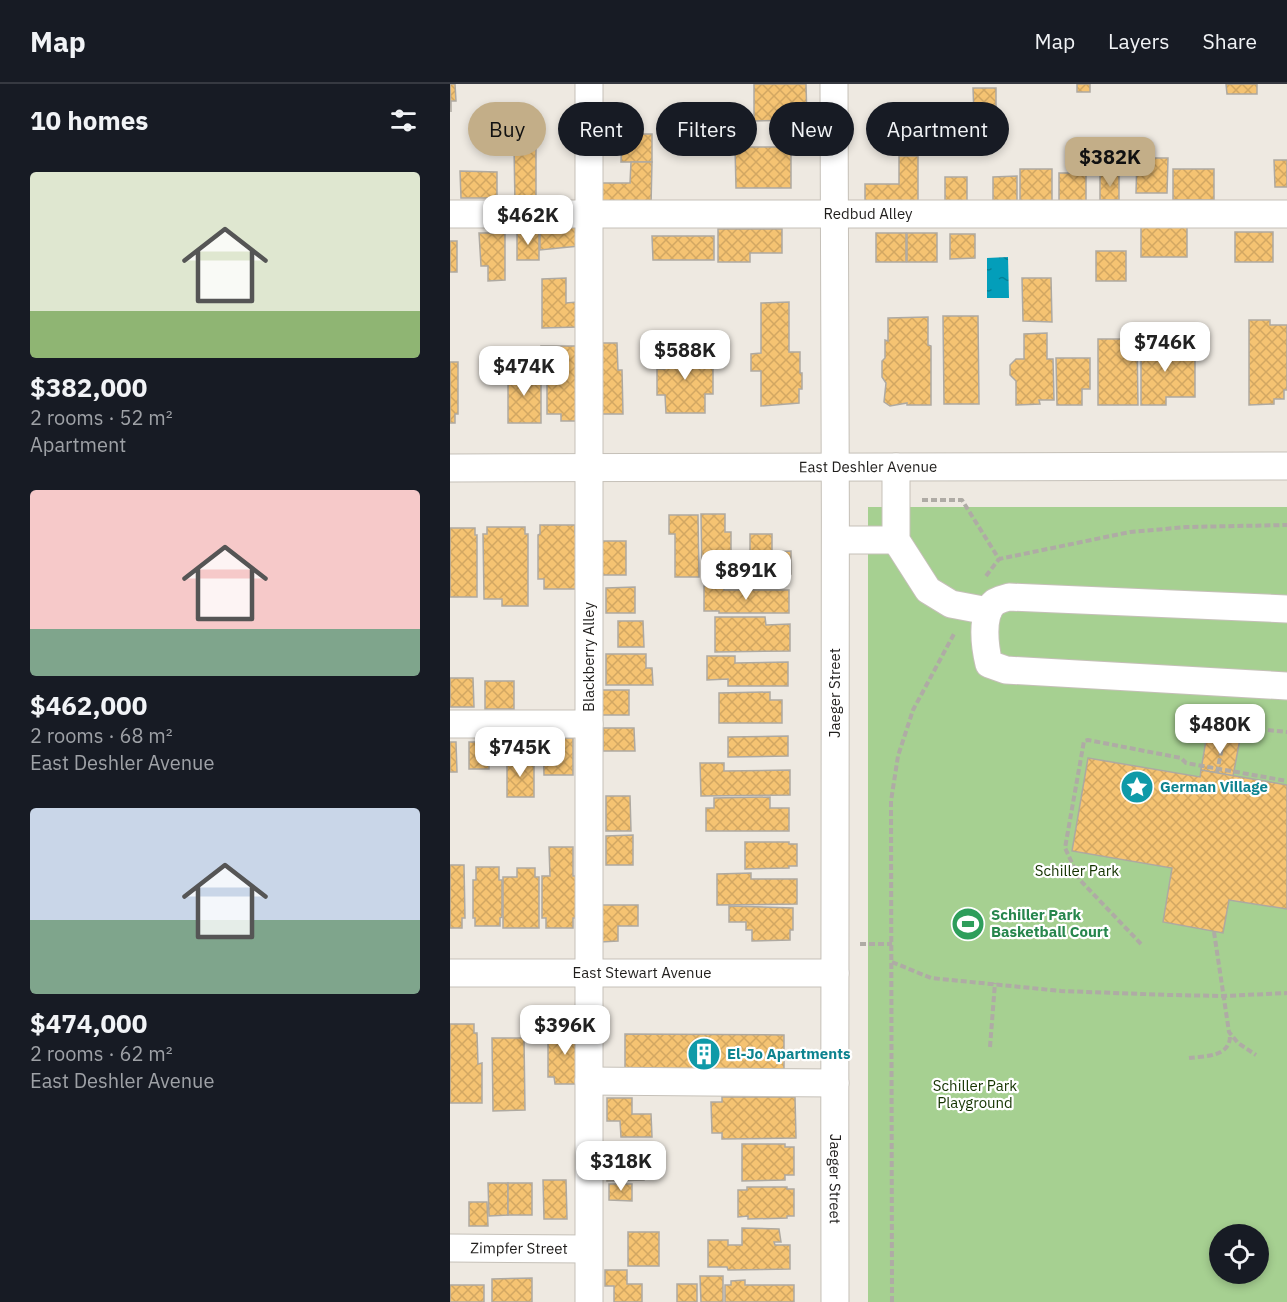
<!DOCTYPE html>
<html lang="en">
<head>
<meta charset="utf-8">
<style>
	:root { --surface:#171b24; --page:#242831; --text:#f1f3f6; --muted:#9ea1a6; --line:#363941; --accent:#c3ae88 }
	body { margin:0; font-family:"IBM Plex Sans",sans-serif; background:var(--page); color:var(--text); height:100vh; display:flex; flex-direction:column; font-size:22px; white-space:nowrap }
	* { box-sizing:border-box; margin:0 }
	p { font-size:20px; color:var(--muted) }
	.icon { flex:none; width:33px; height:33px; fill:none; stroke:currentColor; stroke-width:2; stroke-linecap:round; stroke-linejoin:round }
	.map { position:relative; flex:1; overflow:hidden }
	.side { display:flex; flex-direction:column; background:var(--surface); width:450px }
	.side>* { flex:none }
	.top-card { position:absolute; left:18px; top:18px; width:570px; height:54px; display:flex; gap:12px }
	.tools { position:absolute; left:759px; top:1140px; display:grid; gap:12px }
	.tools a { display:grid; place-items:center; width:60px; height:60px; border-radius:50%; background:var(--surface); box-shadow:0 3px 9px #0003; font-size:30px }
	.price { position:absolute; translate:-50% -51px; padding:0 14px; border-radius:12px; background:#fff; color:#222; font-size:20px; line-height:39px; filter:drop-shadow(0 2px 3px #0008) }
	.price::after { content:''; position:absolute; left:50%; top:36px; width:18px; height:14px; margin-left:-9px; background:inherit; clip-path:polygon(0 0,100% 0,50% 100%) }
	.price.on { background:var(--accent); color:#111 }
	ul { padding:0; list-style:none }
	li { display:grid; align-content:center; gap:12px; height:318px; padding:0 30px }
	li span { display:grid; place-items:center; height:186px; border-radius:6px; color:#555 }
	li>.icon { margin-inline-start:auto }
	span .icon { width:108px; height:108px; fill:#fffc; stroke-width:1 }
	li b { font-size:26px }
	h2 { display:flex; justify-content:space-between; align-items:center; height:72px; padding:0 30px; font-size:26px }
	.tag { padding:0 21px; border-radius:27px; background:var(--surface); box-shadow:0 3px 9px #0003; font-size:21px; line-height:54px }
	.tag.on { background:var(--accent); color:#111 }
	header { display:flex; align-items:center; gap:36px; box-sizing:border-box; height:84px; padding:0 30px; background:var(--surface); border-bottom:2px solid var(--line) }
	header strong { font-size:28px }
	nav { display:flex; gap:33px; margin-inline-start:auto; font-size:21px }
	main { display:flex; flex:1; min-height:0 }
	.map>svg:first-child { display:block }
	.green { fill:#a6d091; fill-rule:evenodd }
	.water { fill:url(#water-ripples) }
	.building { fill:url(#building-cross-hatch); stroke:#aea9a1; stroke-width:1.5 }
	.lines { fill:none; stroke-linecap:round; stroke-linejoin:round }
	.minor-casing { stroke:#c5c0b8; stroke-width:29 }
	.path { stroke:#afaba5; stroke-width:4; stroke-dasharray:6 3; stroke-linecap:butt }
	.minor { stroke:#fff; stroke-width:27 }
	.labels { text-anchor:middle; stroke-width:4.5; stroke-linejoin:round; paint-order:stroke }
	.street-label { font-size:15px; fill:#201e1c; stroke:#fff }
	.culture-label { font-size:15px; font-weight:bold; fill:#0d838f; stroke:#fff; text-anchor:start }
	.park-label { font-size:15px; fill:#143300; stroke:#fff }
	.leisure-label { font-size:15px; font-weight:bold; fill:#27864d; stroke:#fff; text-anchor:start }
</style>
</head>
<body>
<header>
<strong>Map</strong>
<nav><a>Map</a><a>Layers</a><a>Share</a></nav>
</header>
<main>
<section class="side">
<h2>10 homes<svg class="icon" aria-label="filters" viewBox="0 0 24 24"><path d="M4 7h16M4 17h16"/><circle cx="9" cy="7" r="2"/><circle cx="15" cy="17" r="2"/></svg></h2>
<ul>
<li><span style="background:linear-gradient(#dfe7d0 75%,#8fb573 0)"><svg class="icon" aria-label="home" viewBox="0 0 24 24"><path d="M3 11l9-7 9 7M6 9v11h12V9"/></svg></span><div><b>$382,000</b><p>2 rooms · 52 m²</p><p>Apartment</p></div></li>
<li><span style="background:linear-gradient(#f6c9c9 75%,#7fa58c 0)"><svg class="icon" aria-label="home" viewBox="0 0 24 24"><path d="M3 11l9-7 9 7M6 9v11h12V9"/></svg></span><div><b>$462,000</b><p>2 rooms · 68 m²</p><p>East Deshler Avenue</p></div></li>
<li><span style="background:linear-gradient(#c9d6e8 60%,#7fa58c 0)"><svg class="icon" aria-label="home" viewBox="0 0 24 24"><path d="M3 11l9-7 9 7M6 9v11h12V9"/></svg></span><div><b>$474,000</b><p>2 rooms · 62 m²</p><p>East Deshler Avenue</p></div></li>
</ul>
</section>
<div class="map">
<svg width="837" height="1218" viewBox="0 0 837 1218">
	<defs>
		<pattern id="water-ripples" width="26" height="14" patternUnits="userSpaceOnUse" patternTransform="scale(1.5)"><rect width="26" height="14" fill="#039eba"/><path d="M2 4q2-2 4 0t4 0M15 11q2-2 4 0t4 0" fill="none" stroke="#048096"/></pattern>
		<pattern id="building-cross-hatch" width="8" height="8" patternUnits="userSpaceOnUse" patternTransform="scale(1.5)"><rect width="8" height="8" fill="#f5c372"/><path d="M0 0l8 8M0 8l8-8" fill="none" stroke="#d2a762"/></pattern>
	</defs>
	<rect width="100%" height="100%" fill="#eee9e1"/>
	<path class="green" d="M418 423H837V1218H418ZM770 1150H808V1190H770Z"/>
	<path class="water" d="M558 173 559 214H537V174Z"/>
	<g class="building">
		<path d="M0 0H5L6 17H1V28Z"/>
		<path d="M304 0H356L357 36 304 37Z"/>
		<rect x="627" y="0" width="13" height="8"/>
		<path d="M776 0H807V10H777Z"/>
		<path d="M523 4H546V30H524Z"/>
		<rect x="218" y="31" width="30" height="32"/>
		<path d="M172 50H202V78H171Z"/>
		<path d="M64 62H86V122H65Z"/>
		<path d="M285 63H341V104H286Z"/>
		<path d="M449 72H468V123H415V100H449Z"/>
		<path d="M687 74H718L717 109H686Z"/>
		<path d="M824 76H837V103H825Z"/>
		<path d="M181 78H202L201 122H149V99H180Z"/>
		<path d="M570 85H602V118L570 119Z"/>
		<rect x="723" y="85" width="41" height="31"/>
		<path d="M10 87 47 88V114H11Z"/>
		<rect x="609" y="89" width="27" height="28"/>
		<rect x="650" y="91" width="19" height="25"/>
		<path d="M567 92V118H543V93Z"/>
		<rect x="495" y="93" width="22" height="26"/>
		<path d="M129 142V162L90 166V143Z"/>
		<rect x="691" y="142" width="46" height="31"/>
		<path d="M268 145H332V169H300V178H268Z"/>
		<rect x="785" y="148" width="38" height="30"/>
		<path d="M29 149H55V196L38 197V182H31Z"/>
		<rect x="67" y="149" width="22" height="27"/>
		<rect x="426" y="149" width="30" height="29"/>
		<rect x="457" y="149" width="30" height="29"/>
		<path d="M500 150H525V174L500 175Z"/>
		<path d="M202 152H264V176H203Z"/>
		<rect x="0" y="157" width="7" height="31"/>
		<rect x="646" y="167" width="30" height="30"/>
		<path d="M116 194V219L127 218V243L92 244V195Z"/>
		<path d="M572 194H601L602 238 573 237Z"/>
		<path d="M339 218V268H350V289H352V305H349V319L311 322V287H301V270L311 269V219Z"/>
		<path d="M493 232H528L529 320H494Z"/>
		<path d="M478 233V261L481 262V321H457V319L440 322 434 318 436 299 432 293V277L435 274V256L438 257V234Z"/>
		<path d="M799 236H820V241H837V306H834V315H824V320L799 321Z"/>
		<path d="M597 249V275H603L604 316H589L590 320 566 321V297L560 291V281L566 275H574V250Z"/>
		<path d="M648 255H687L688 321H648Z"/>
		<path d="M691 256H714V260H735V275H745V313H716V321H691Z"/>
		<path d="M150 259H167L168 286H172L173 330H150Z"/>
		<path d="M91 262H126L131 337H111V330H97V293H92Z"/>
		<path d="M255 265V284H263V310H255V329H216L215 311H207V285H215V266Z"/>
		<path d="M606 274H640V305H632V321H607Z"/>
		<path d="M0 278H8V330H5V339H0Z"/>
		<path d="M58 284H77V290H91V339H58Z"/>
		<path d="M251 430H275V448H281V472L277 473 278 491H252Z"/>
		<path d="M219 431H248L249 493H225V450H219Z"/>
		<path d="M90 441H125V450H128V505H94V495H88V451L90 450Z"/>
		<path d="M37 443H75V450H78V522H52V515H34L33 450H37Z"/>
		<path d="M0 444H25V451H27V513H0Z"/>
		<path d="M300 450H322V468L341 467V490H323V493L300 494Z"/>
		<rect x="148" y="457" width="28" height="34"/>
		<path d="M274 501V506H339V529H269V527H254V502Z"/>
		<path d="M185 503V529H156V504Z"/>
		<path d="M265 533H315L316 541 340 540V567L265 568Z"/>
		<path d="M168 537H193L194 563H168Z"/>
		<path d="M156 570H196V584H202L203 601H156Z"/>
		<path d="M257 572H285V579L338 578V602H278V595L257 596Z"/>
		<path d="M0 594H23L24 623H0Z"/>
		<rect x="35" y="597" width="29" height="28"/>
		<rect x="152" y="606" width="27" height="25"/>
		<path d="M320 608V616H332V639H269V609Z"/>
		<path d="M153 644H184L185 667H153Z"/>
		<path d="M757 650 790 655 783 692 751 686Z"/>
		<path d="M338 652V672L278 673V653Z"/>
		<path d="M93 654H123V691H94Z"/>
		<path d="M0 658H6L7 688H0Z"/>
		<rect x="19" y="658" width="20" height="27"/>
		<path d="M638 674 750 693 751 686 837 701V825L779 816 773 849 713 838 722 784 622 767Z"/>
		<rect x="57" y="676" width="27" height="37"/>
		<path d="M250 679H274V687L340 686V711L251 712Z"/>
		<path d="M156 712H180L181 747H156Z"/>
		<path d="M320 713V724H339V747H256V724H264V714Z"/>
		<path d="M183 751V781H156V752Z"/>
		<path d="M295 758H339V760H347V782H339V784L295 785Z"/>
		<path d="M99 763H123V792H126L127 834H123V844H96V834H92V792H100Z"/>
		<path d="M0 781H14L15 834H12V844H0Z"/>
		<path d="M26 783H49V796H52V833L50 834V842H25V834H23V796H26Z"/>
		<path d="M67 784H85V793H89V844H53V793H67Z"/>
		<path d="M301 789V795H347V820L267 821V790Z"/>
		<path d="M149 821H188V842H168V857L150 858Z"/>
		<path d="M279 822 343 824V846H340V856L302 857V846H296V838H279Z"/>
		<path d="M0 940H24V949H27L28 980 32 979V1019H0Z"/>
		<path d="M111 940H128L131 1000H105L104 993H98V951H111Z"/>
		<path d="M175 950 334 951V988H175Z"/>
		<path d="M42 954H74L75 1026 43 1027Z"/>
		<path d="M272 1013H345L346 1054 272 1055V1049H262L261 1018H272Z"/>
		<path d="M157 1014H182V1030H201L202 1053H171L170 1037H157Z"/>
		<path d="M292 1060H335V1063H344V1091H335V1096L292 1097Z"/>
		<path d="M157 1073H194V1096L157 1097Z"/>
		<path d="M93 1096H116L117 1135H94Z"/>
		<path d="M38 1099H58V1131L39 1132Z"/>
		<rect x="58" y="1099" width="24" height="32"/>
		<path d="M159 1100H182V1117L159 1116Z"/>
		<path d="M297 1103H337V1105H344V1132H337V1134L298 1135V1132L288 1133V1106H297Z"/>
		<path d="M19 1118H37L38 1142H19Z"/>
		<path d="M292 1144 329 1145 331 1158H324L325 1161H340V1185L278 1186 277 1183H258V1156H278V1161H292Z"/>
		<rect x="178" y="1148" width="31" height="34"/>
		<path d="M155 1186H177V1200H192V1218H164V1202H155Z"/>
		<path d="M250 1192H273V1218H251Z"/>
		<path d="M82 1194V1218H42V1195Z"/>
		<path d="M295 1196V1201H344V1218H275V1201H281V1197Z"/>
		<rect x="227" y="1200" width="20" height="18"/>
		<rect x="0" y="1201" width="34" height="17"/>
	</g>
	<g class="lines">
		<g class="minor-casing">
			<g id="minor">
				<path d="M139 0V1218"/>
				<path id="s1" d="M384 0C387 406 384 812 385 1218"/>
				<path id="s2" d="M0 130H837"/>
				<path d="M446 383V456L478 506 501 520 538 527"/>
				<path id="s3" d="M0 384 837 382"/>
				<path d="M386 456H446"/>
				<path d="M837 525 559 513C555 514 549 516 545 518 530 530 535 564 539 580L556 586 837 602"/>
				<path d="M0 640H139"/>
				<path id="s4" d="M0 889H385"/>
				<path d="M139 997 385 999"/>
				<path id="s5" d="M0 1164 138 1165"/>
			</g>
		</g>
		<g class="path">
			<path d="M472 416H512L549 475 680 448 737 443 837 441"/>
			<path d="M536 492 549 475"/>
			<path d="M767 689 776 642 837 648"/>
			<path d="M764 848 779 948 788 959 806 971"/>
			<path d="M410 860H442"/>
			<path d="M691 860 630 796 615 764 634 657 638 656 731 674 736 679 837 697"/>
			<path d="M442 878 481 894 611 907 720 911 774 912 837 909"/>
			<path d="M540 963 545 899"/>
			<path d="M739 974C755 972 780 973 780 952"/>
			<path d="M442 1218 441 717 448 672 463 626 505 548"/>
		</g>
		<use href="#minor" class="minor"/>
	</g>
	<defs>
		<g id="sight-disc" transform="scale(1.725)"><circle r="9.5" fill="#0f9aa8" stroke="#fff"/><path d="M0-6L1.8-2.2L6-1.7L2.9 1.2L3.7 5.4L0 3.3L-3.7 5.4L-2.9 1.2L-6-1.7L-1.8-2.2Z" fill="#fff"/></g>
		<g id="stadium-disc" transform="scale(1.725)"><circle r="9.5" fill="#2e9e5b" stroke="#fff"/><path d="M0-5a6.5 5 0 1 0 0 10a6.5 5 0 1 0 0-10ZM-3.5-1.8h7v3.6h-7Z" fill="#fff"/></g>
		<g id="building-disc" transform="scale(1.725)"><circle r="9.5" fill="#0f9aa8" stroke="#fff"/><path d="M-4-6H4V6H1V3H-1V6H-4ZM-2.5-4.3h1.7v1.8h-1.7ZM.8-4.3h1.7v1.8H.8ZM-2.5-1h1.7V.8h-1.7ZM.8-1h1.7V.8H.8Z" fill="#fff"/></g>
	</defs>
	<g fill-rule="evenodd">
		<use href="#sight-disc" x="687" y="703"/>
		<use href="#stadium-disc" x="518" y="840"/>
		<use href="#building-disc" x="254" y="970"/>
	</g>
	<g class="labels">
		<g class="street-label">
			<text dy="5" stroke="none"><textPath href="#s2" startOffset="418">Redbud Alley</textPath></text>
			<text dy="5" stroke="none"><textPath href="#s3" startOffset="418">East Deshler Avenue</textPath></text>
			<text transform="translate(139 573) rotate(-90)" y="5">Blackberry Alley</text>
			<text transform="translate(385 609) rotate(-90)" y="5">Jaeger Street</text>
			<text dy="5" stroke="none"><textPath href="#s4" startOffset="192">East Stewart Avenue</textPath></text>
			<text dy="5" stroke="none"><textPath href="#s1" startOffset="1095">Jaeger Street</textPath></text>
			<text dy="5" stroke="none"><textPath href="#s5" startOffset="69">Zimpfer Street</textPath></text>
		</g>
		<g class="culture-label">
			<text x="710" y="708">German Village</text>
			<text x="277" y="975">El-Jo Apartments</text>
		</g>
		<g class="park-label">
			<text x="627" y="792">Schiller Park</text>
			<text x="525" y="1007">Schiller Park<tspan x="525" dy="17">Playground</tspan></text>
		</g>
		<g class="leisure-label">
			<text x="541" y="836">Schiller Park<tspan x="541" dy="17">Basketball Court</tspan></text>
		</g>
	</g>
</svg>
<div class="tools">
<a><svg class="icon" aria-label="locate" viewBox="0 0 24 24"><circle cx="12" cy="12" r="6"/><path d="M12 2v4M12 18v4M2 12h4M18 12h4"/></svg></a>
</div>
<b class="price on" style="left:660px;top:104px">$382K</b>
<b class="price" style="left:78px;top:162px">$462K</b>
<b class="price" style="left:715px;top:289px">$746K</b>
<b class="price" style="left:235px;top:297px">$588K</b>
<b class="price" style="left:74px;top:313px">$474K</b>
<b class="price" style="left:296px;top:517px">$891K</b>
<b class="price" style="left:770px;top:671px">$480K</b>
<b class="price" style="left:70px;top:694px">$745K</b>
<b class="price" style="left:115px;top:972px">$396K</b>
<b class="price" style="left:171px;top:1108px">$318K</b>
<div class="top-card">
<a class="tag on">Buy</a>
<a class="tag">Rent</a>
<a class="tag">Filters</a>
<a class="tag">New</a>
<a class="tag">Apartment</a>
</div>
</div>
</main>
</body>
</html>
